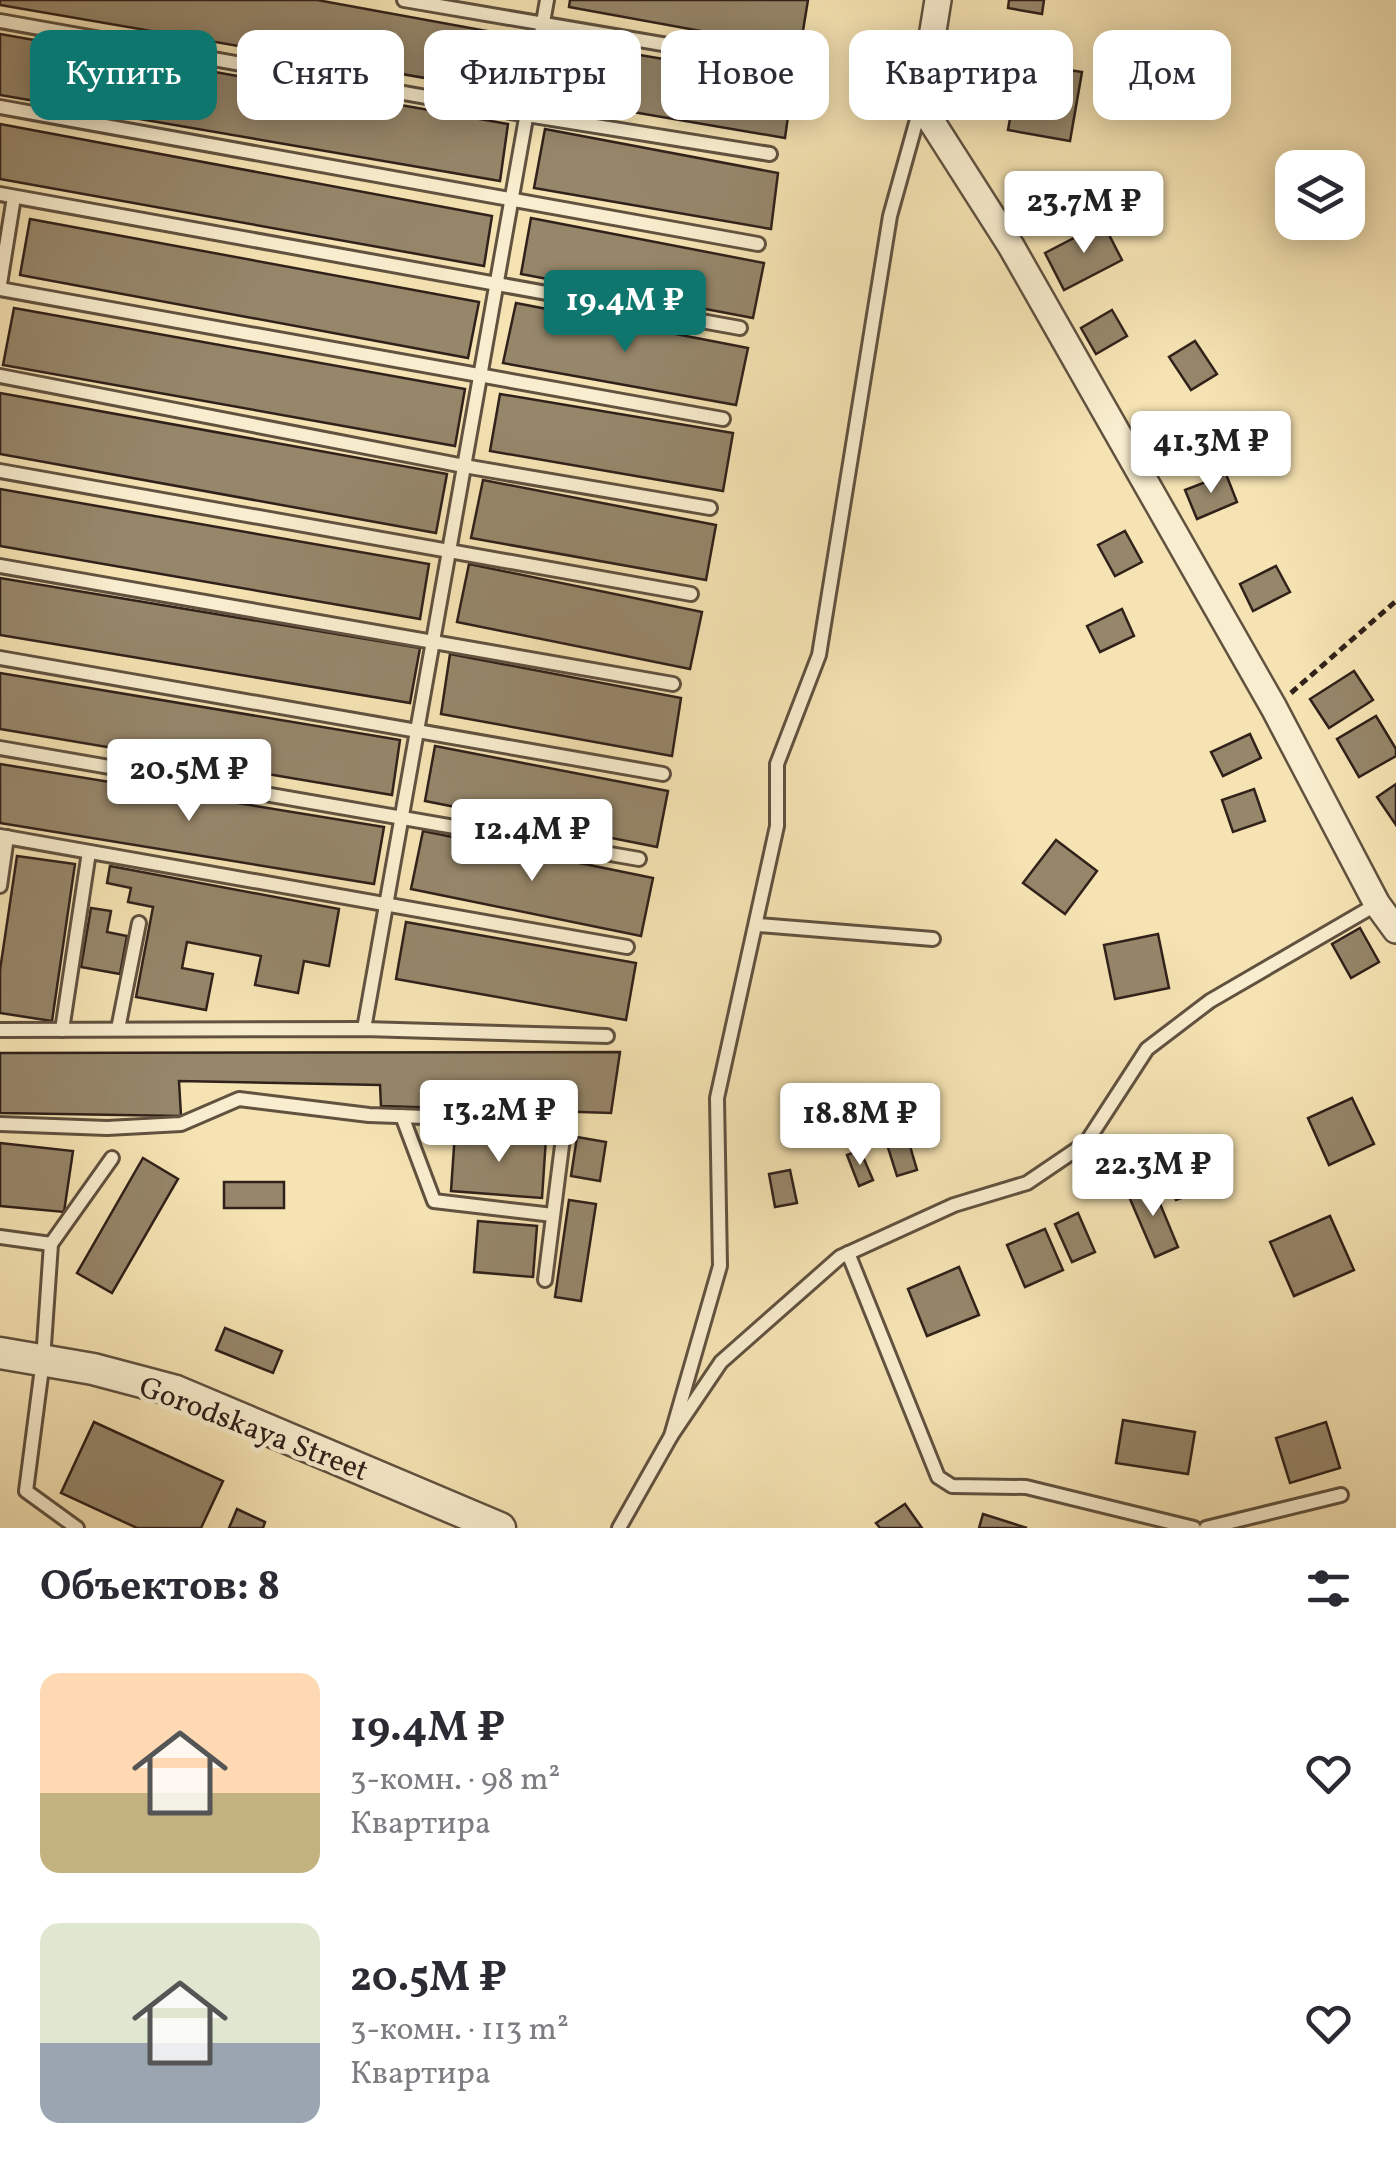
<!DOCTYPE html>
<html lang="ru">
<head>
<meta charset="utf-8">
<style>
	:root { --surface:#fff; --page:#f7f7f7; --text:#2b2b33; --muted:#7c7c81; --accent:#0f766e }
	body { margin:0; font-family:Vollkorn,serif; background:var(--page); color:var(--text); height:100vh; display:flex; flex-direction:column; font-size:38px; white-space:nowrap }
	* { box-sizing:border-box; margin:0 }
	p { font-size:32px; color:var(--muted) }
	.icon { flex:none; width:55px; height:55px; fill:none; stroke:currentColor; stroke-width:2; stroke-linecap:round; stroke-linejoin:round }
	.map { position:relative; height:1528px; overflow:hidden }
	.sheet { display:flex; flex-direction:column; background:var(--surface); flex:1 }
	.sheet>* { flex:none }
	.hud { position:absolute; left:30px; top:30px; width:1338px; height:90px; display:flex; gap:20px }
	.buttons { position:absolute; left:1275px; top:150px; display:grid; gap:20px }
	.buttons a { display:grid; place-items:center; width:90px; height:90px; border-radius:20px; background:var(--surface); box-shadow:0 5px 25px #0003; font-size:50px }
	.price { position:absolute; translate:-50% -85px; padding:0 22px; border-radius:10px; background:#fff; color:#222; font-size:32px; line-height:65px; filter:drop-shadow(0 2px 5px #0008) }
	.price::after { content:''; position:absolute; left:50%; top:60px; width:30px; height:22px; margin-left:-15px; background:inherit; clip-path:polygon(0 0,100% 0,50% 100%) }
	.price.active { background:var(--accent); color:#fff }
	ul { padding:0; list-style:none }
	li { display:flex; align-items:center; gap:30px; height:250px; padding:0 40px }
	li span { display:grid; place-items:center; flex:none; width:280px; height:200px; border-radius:20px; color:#555 }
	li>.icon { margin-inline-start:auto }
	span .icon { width:120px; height:120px; fill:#fffc; stroke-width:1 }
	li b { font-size:42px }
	h2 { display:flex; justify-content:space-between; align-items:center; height:120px; padding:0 40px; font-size:42px }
	.pill { padding:0 35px; border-radius:20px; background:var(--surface); box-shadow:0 5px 25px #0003; font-size:35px; line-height:90px }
	.pill.active { background:var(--accent); color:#fff }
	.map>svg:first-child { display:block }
	.building { fill:#96866a; stroke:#30211a; stroke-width:2.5 }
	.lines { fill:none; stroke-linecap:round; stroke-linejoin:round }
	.service-casing { stroke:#615240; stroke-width:18 }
	.minor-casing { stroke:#615240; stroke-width:30 }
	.tertiary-casing { stroke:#615240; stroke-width:35 }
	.path { stroke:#30211a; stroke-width:5; stroke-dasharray:8 5; stroke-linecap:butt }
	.service { stroke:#f8edce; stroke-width:12 }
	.minor { stroke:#f8edce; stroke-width:25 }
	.tertiary { stroke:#f8edce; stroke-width:30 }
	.labels { text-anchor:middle; stroke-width:9; stroke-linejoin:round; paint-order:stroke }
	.street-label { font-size:30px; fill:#30211a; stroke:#f8edce }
</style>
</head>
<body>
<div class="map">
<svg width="1396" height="1528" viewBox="0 0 1396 1528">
	<rect width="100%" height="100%" fill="#f5e3b3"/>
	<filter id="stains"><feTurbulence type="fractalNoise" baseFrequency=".002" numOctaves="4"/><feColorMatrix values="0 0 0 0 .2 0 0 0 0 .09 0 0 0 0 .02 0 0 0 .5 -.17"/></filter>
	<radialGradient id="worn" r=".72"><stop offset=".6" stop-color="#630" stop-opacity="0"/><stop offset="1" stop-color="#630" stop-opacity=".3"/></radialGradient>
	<g class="building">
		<path d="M0 0H317L525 38 518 94 0 5Z"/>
		<path d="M570 0H808L800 49 569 7Z"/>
		<path d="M1009 0H1044L1042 14 1008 8Z"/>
		<path d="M0 34 508 124 500 181 0 95Z"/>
		<path d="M563 42 793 81 785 138 551 98Z"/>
		<path d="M1020 62 1082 72 1070 141 1008 130Z"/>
		<path d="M0 124 492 216 484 266 0 179Z"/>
		<path d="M545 129 778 173 771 229 534 188Z"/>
		<path d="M531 218 764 263 753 318 521 274Z"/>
		<path d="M30 219 479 302 468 358 20 275Z"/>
		<path d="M1103 223 1122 260 1064 290 1045 253Z"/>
		<path d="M516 303 748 348 736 405 503 363Z"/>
		<path d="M14 308 465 389 455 446 3 365Z"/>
		<path d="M1112 310 1127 336 1096 354 1081 328Z"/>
		<path d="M1195 341 1217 374 1191 390 1169 357Z"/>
		<path d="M0 393 447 474 436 533 0 454Z"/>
		<path d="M500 394 733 433 723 491 490 451Z"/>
		<path d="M1188 416 1201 441 1163 462 1150 437Z"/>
		<path d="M1226 474 1237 502 1197 519 1185 490Z"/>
		<path d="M483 480 716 525 706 580 471 538Z"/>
		<path d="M0 489 429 564 420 619 0 546Z"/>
		<path d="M1125 531 1142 562 1115 576 1098 545Z"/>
		<path d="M469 564 702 612 690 669 457 622Z"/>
		<path d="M1276 566 1290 592 1253 611 1240 584Z"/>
		<path d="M0 578 420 648 410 703 0 635Z"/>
		<path d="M1122 609 1134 636 1100 652 1087 626Z"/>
		<path d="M450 654 681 698 672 756 441 714Z"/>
		<path d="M1354 671 1373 700 1329 728 1310 699Z"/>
		<path d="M0 673 400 740 392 795 0 729Z"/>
		<path d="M1376 716 1396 749V756L1359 777 1337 739Z"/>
		<path d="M1250 734 1261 758 1223 776 1211 752Z"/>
		<path d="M435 746 668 791 657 847 425 801Z"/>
		<path d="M0 764 384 827 374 884 0 823Z"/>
		<path d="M1396 784V825L1377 797Z"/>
		<path d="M1254 789 1265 821 1233 832 1222 800Z"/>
		<path d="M423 831 653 878 641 936 411 889Z"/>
		<path d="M1056 840 1097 871 1065 914 1023 883Z"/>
		<path d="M17 856 75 864 52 1021 0 1013V970Z"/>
		<path d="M110 866 339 909 329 966 304 961 298 993 255 985 261 956 187 942 182 968 213 974 206 1010 136 997 153 907 128 902 131 888 107 883Z"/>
		<path d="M91 908 111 911 107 932 127 936 120 974 81 967Z"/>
		<path d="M406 922 636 963 626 1020 396 979Z"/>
		<path d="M1360 928 1379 962 1351 978 1332 944Z"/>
		<path d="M1158 934 1169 988 1115 999 1104 945Z"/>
		<path d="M620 1052 611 1113 381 1106 380 1085 179 1081 181 1116 0 1113V1053Z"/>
		<path d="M1352 1098 1374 1144 1329 1165 1308 1118Z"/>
		<path d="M905 1129 917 1170 897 1176 884 1135Z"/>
		<path d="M455 1132 546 1138 542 1198 451 1191Z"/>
		<path d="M577 1137 606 1142 600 1181 571 1176Z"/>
		<path d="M0 1143 73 1151 64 1212 0 1206Z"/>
		<path d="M860 1150 873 1180 859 1186 847 1155Z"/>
		<path d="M1204 1155 1215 1186 1176 1200 1164 1170Z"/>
		<path d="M143 1158 178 1179 112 1293 77 1273Z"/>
		<path d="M790 1170 797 1203 775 1207 769 1174Z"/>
		<rect x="224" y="1182" width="60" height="26"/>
		<path d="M1151 1182 1178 1247 1155 1257 1127 1192Z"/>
		<path d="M569 1200 596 1204 581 1301 555 1297Z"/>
		<path d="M1078 1213 1095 1252 1072 1262 1055 1224Z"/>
		<path d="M1330 1216 1354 1270 1294 1296 1270 1242Z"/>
		<path d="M478 1221 537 1226 533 1277 474 1272Z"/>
		<path d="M1045 1229 1063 1270 1025 1287 1007 1245Z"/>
		<path d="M959 1267 979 1315 927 1336 908 1289Z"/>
		<path d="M225 1328 282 1351 273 1373 216 1350Z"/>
		<path d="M1123 1420 1195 1432 1188 1474 1116 1463Z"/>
		<path d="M94 1422 223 1481 201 1528H137L61 1493Z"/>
		<path d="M1326 1422 1340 1468 1290 1483 1276 1438Z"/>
		<path d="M905 1504 922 1528H880L876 1523Z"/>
		<path d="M237 1509 265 1522 263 1528H229Z"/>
		<path d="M983 1514 1027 1528H979Z"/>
	</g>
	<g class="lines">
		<g class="service-casing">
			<g id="service">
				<path d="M404 0 785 65"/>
				<path d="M0 21 527 115 770 154"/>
				<path d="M0 107 758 244"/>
				<path d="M0 194 740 328"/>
				<path d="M0 284 14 197"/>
				<path d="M0 289 723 419"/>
				<path d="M0 376 464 466 710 508"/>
				<path d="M0 471 691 594"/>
				<path d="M0 566 673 684"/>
				<path d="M0 658 663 774"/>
				<path d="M0 748 639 859"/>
				<path d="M0 836 627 947"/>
				<path d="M0 886 7 837"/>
				<path d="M758 925 933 939"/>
				<path d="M118 1029 139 923"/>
				<path d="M364 1029 547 0"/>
				<path d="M0 1030 364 1029 607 1036"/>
				<path d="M62 1030 89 852"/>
				<path d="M402 1116 434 1201 553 1215"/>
				<path d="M0 1124 107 1128 181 1124 239 1099 369 1115 565 1122 545 1280"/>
				<path d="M0 1237 51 1244 43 1360 26 1491 77 1528"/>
				<path d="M51 1244 112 1158"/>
				<path d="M848 1253 938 1477 952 1486 1026 1487 1194 1528"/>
				<path d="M671 1436 720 1266 717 1098 777 826V764L819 655 890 216 921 105"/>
				<path d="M619 1528 671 1436 721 1362 840 1257 954 1205 1027 1183 1086 1143 1147 1049 1210 1001 1377 904"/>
				<path d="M1206 1528 1341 1495"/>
			</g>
		</g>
		<g class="minor-casing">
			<path id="minor" d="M938 0 921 105 1011 246 1274 708 1377 904 1396 930"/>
		</g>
		<g class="tertiary-casing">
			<path id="tertiary" d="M0 1353 93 1369 176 1391 500 1528"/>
		</g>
		<path class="path" d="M1291 693 1396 601"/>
		<use href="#service" class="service"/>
		<use href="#minor" class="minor"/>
		<use href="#tertiary" class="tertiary"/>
	</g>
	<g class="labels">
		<g class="street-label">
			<text transform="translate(254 1428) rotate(21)" y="10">Gorodskaya Street</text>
		</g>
	</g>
	<rect width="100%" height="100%" filter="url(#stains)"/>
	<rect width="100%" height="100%" fill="url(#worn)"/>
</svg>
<div class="buttons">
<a><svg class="icon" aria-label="layers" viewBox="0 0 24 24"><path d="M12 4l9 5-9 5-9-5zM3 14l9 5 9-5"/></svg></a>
</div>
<b class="price" style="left:1084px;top:256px">23.7M ₽</b>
<b class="price active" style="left:625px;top:355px">19.4M ₽</b>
<b class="price" style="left:1211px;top:496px">41.3M ₽</b>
<b class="price" style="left:189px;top:824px">20.5M ₽</b>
<b class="price" style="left:532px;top:884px">12.4M ₽</b>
<b class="price" style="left:499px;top:1165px">13.2M ₽</b>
<b class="price" style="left:860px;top:1168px">18.8M ₽</b>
<b class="price" style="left:1153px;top:1219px">22.3M ₽</b>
<div class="hud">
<a class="pill active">Купить</a>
<a class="pill">Снять</a>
<a class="pill">Фильтры</a>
<a class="pill">Новое</a>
<a class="pill">Квартира</a>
<a class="pill">Дом</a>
</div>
</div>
<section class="sheet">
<h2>Объектов: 8<svg class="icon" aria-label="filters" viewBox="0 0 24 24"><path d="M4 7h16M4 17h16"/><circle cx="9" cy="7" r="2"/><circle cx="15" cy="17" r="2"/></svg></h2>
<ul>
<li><span style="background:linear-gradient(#ffd9b3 60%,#c2b280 0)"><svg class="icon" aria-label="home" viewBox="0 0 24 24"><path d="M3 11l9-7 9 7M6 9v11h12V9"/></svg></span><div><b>19.4M ₽</b><p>3-комн. · 98 m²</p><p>Квартира</p></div><svg class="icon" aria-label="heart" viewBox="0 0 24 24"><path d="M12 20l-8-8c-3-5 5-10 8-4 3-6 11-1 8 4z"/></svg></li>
<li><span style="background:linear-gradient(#dfe7d0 60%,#9aa5b1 0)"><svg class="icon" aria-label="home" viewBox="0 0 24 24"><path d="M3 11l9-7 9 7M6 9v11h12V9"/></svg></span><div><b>20.5M ₽</b><p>3-комн. · 113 m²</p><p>Квартира</p></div><svg class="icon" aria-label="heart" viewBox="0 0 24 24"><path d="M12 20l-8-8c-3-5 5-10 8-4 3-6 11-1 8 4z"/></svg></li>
</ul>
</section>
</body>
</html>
